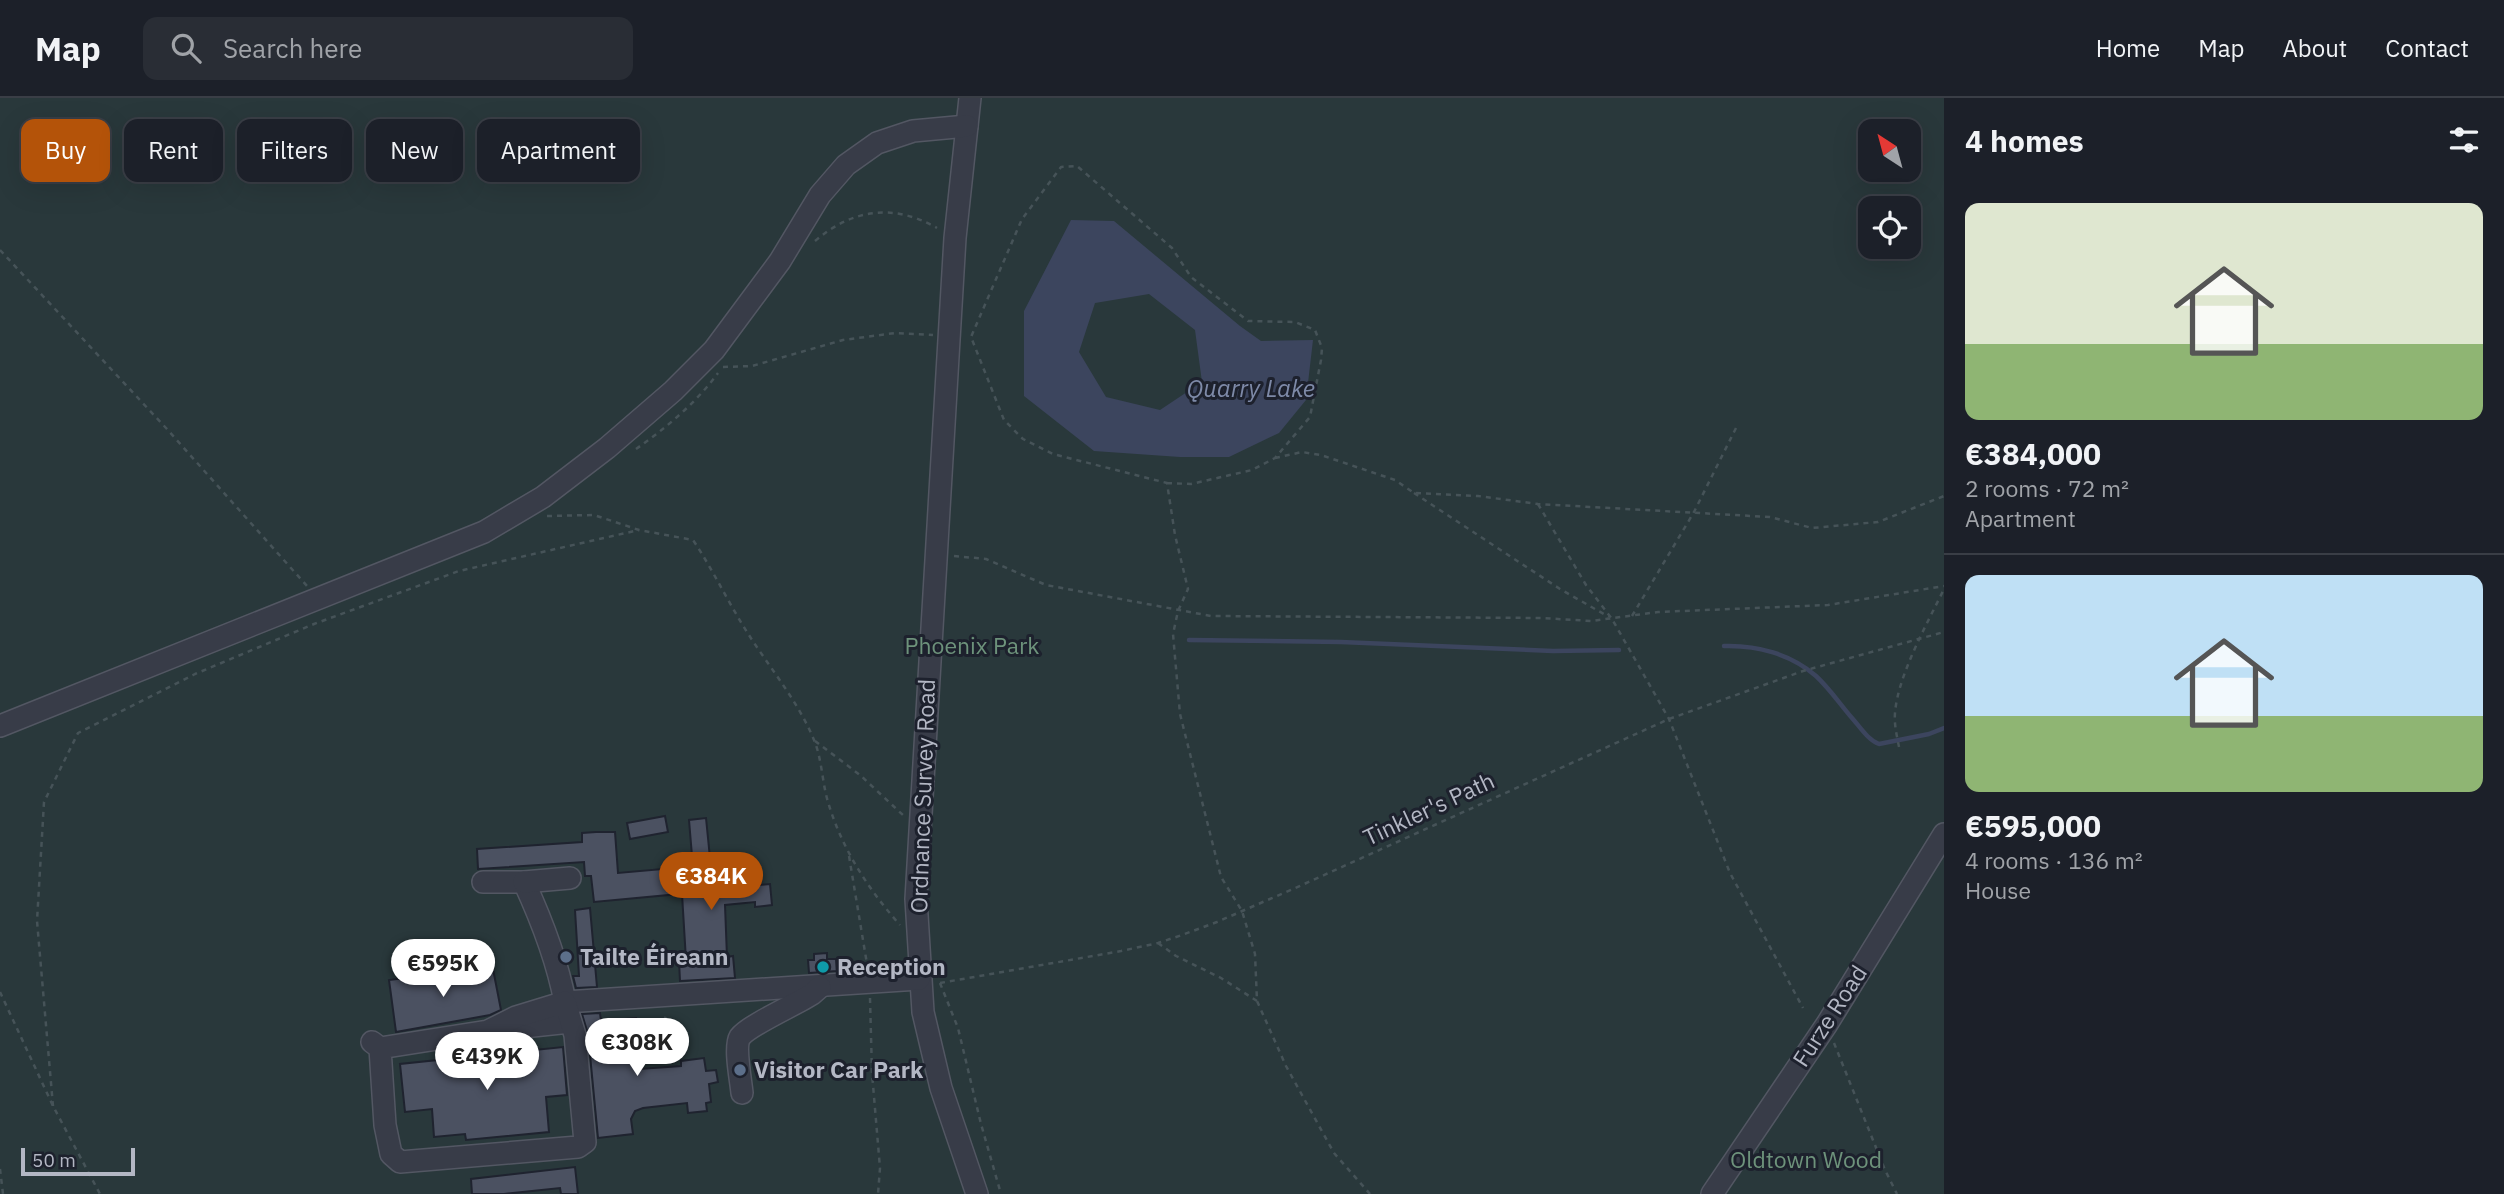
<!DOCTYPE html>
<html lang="en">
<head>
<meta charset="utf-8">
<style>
	:root { --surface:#1c2029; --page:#292d35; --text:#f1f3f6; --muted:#a0a3a8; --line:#3a3e46; --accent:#b45309 }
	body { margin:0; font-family:"IBM Plex Sans",sans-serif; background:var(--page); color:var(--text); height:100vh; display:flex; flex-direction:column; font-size:26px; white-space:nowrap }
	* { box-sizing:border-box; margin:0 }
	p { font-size:23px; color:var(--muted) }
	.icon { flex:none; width:38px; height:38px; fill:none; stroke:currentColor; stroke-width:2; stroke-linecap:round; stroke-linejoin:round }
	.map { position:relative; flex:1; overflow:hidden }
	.side { display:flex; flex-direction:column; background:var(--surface); width:560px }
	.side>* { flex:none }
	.guide { position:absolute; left:21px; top:21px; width:665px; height:63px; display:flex; gap:14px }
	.needle { width:46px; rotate:324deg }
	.fabs { position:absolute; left:1858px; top:21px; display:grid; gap:14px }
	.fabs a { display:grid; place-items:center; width:63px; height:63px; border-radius:14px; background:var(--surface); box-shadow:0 7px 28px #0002,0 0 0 2px var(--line); font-size:35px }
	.scale { position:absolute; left:21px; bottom:18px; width:114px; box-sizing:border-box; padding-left:7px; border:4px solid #b3b7c4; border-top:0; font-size:19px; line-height:24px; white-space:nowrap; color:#b3b7c4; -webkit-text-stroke:5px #1d212d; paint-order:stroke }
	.price { position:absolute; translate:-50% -60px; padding:0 16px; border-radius:24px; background:#fff; color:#222; font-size:23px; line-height:46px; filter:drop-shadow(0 2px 4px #0008) }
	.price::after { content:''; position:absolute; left:50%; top:42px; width:21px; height:16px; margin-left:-10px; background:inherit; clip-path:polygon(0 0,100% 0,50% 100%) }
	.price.on { background:var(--accent); color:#fff }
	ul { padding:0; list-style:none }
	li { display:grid; align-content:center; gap:14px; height:371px; padding:0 21px }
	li+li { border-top:2px solid var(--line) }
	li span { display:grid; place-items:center; height:217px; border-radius:14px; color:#555 }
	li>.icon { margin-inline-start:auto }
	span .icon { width:126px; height:126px; fill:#fffc; stroke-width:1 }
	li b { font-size:30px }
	h2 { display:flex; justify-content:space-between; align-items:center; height:84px; padding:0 21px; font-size:30px }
	.tag { padding:0 24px; border-radius:14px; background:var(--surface); box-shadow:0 7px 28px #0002,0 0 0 2px var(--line); font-size:24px; line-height:63px }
	.tag.on { background:var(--accent); color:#fff }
	header { display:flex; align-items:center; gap:42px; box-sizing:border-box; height:98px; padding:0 35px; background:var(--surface); border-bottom:2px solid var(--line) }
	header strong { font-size:33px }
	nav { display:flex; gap:38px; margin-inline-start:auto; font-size:24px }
	.search { width:490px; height:63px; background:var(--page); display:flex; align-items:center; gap:18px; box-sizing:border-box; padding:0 24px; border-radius:14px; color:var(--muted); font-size:26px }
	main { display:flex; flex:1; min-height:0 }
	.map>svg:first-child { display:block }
	.green { fill:#29383b; fill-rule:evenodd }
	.water { fill:#3c455e; fill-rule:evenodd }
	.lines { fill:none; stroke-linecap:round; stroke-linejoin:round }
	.stream { stroke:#3c455e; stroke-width:4.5 }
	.building { fill:#4b5161; stroke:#1f232f; stroke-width:2 }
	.minor-casing { stroke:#535763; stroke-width:24 }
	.path { stroke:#465358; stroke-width:2.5; stroke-dasharray:5 5; stroke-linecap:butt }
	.minor { stroke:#383c48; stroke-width:21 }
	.service-dot { fill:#5c6f8a; stroke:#1d212d; stroke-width:2.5 }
	.culture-dot { fill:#0f9aa8; stroke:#1d212d; stroke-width:2.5 }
	.labels { text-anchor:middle; stroke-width:6; stroke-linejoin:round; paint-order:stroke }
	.park-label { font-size:23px; fill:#6d927b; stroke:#1d212d }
	.street-label { font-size:23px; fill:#b3b7c4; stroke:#1d212d }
	.poi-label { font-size:23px; font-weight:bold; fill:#b3b7c4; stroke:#1d212d; text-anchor:start }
	.water-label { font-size:24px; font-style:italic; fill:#7e8aa8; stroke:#1d212d }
</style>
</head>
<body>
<header>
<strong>Map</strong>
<div class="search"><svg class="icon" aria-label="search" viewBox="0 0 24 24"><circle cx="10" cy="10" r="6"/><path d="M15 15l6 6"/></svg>Search here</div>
<nav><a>Home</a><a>Map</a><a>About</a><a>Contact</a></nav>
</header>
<main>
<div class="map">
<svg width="1944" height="1096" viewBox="0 0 1944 1096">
	<rect width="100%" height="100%" fill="#252a37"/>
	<path class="green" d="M0 0H1944V1096H0ZM1871 33H1909V72H1871ZM1871 110H1909V149H1871Z"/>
	<path class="water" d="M1071 122 1114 123 1240 228 1261 243 1313 242 1306 302 1279 335 1229 359H1180L1094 353 1024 298V213ZM1149 196 1195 232 1202 284 1160 312 1106 299 1079 254 1095 205Z"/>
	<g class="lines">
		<g class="stream">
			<path d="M1189 542 1341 544 1553 553 1619 552"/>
			<path d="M1724 548C1757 547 1791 556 1816 578 1829 590 1840 606 1852 620 1860 629 1868 642 1879 646L1929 636 1944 630"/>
		</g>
	</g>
	<g class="building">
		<path d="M665 718 668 734 630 741 627 725Z"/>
		<path d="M706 720 711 770 729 769 731 790 770 786 772 807 755 809V804L725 807 727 859 733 858 735 880 680 883 679 863 686 862 682 796 695 794 689 722Z"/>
		<path d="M596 734H615L618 775 674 770 679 796 594 804 591 778H585L584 764 478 771 477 751 582 744V735Z"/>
		<path d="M590 810 597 889 576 890 573 878H579L575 812Z"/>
		<path d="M827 855V861H836L837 873 809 875 808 862H814V856Z"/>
		<path d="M493 871 501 912 490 917 396 934 389 882 436 876V883Z"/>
		<path d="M600 915 601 923 636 920 640 971 681 968V963L704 960 706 973 716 972 718 984 709 986 711 1004 706 1005 707 1013 688 1015 687 1005 643 1010 635 1013 631 1021 633 1036 598 1040 588 936 582 916Z"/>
		<path d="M563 949 567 997 546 999 549 1034 466 1042 465 1036 434 1039 432 1011 405 1014 400 966Z"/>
		<path d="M575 1069 578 1096H561L560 1090 504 1096H472L471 1081Z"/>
	</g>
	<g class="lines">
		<g class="minor-casing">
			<g id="minor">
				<path d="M970 0 955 140 916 801 923 914 941 990 977 1096"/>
				<path d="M0 628 484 434 543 399 607 350 673 293 714 252 780 163 820 97 846 67 877 45 913 33 967 28"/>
				<path d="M483 784H524C542 823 557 861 565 904L919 881"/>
				<path d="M524 784 570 780"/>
				<path d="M514 930 570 924"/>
				<path d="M372 944 380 950 488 933 516 919 565 904 575 937 585 1044 578 1049 400 1064 391 1056 385 1027 380 950"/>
				<path d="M742 995C741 983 734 949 740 939 749 927 797 906 812 896L820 889"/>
				<path d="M1712 1096 1827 926 1944 736"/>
			</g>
		</g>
		<g class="path">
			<path d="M815 143C852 111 894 105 937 130"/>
			<path d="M0 152 166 330 307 488"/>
			<path d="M723 269 752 268 843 242 895 235 933 237"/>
			<path d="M636 351C666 330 696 305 718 275"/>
			<path d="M1275 360 1302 354 1321 357 1395 382 1414 395 1478 398 1538 406 1770 419 1812 430 1878 424 1944 398"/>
			<path d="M1167 385 1191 386 1252 372 1275 360 1310 319 1321 262 1322 250 1315 232 1295 224 1248 223 1191 179 1172 150 1077 68 1061 69 1022 121 971 239 1004 322 1023 341 1053 356 1167 385 1175 437 1188 491 1178 513 1173 536 1180 616 1221 779 1242 813 1255 856 1257 903 1286 968 1334 1055 1370 1096"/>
			<path d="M1414 395 1560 491 1609 519"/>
			<path d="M1538 406 1586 487 1612 521 1669 621 1730 775 1803 910"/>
			<path d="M547 418 594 417 639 432 693 442C713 472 728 504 747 534 769 569 798 603 814 642 822 661 822 684 828 704 842 751 868 791 900 827"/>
			<path d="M954 458 986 461 1046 487 1211 518 1542 520 1591 523 1658 514 1828 507 1944 488"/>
			<path d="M1632 518 1694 414 1736 330"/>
			<path d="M815 643 860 677 904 718"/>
			<path d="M1899 649C1897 638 1894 627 1895 615 1898 577 1927 526 1944 491"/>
			<path d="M849 758 867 866"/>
			<path d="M1158 845 1176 858 1221 880 1257 903"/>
			<path d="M940 885 1121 853 1158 845 1182 837 1217 824 1302 787 1669 621 1803 573 1944 534"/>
			<path d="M940 885 958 930 981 1026 1001 1096"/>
			<path d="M0 894 53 1008 100 1096"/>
			<path d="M870 900 872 975 880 1070 878 1096"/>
			<path d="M1834 945 1885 1072 1897 1096"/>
			<path d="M639 961 651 959 667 915"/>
			<path d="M53 1008 37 823 44 704 78 635 195 576 314 526 459 473 639 432"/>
			<path d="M0 1071 3 1096"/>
		</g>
		<use href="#minor" class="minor"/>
	</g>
	<g class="service-dot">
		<circle cx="566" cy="859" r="7"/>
		<circle cx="740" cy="972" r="7"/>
	</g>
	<circle class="culture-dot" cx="823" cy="869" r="7"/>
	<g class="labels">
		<g class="park-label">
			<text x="972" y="556">Phoenix Park</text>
			<text x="1806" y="1070">Oldtown Wood</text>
		</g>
		<g class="street-label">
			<text transform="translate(923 698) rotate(-88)" y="8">Ordnance Survey Road</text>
			<text transform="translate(1429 711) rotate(-25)" y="8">Tinkler's Path</text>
			<text transform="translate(1830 918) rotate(-57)" y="8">Furze Road</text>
		</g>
		<g class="poi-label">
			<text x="580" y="867">Tailte Éireann</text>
			<text x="837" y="877">Reception</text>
			<text x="754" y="980">Visitor Car Park</text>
		</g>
		<g class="water-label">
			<text x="1251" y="299">Quarry Lake</text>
		</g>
	</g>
</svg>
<div class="fabs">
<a><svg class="needle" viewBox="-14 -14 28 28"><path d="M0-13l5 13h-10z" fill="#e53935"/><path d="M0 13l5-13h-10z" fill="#a0a3a8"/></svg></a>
<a><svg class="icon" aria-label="locate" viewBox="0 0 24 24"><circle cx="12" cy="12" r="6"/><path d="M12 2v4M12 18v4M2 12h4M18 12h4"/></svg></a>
</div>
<div class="scale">50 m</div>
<b class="price on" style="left:711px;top:814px">€384K</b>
<b class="price" style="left:443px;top:901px">€595K</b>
<b class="price" style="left:637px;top:980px">€308K</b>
<b class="price" style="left:487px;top:994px">€439K</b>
<div class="guide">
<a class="tag on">Buy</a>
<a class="tag">Rent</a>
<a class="tag">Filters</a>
<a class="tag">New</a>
<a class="tag">Apartment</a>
</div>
</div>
<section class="side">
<h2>4 homes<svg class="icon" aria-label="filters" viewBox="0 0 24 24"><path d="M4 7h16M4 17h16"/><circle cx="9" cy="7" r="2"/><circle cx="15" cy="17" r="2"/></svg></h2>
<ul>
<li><span style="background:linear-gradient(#dfe7d0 65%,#8fb573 0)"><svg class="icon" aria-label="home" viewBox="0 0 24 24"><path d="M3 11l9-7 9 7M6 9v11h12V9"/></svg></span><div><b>€384,000</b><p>2 rooms · 72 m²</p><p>Apartment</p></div></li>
<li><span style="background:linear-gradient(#bfe0f5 65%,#8fb573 0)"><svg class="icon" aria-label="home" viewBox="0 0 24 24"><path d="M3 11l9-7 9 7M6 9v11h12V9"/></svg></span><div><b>€595,000</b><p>4 rooms · 136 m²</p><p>House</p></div></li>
</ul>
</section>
</main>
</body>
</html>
